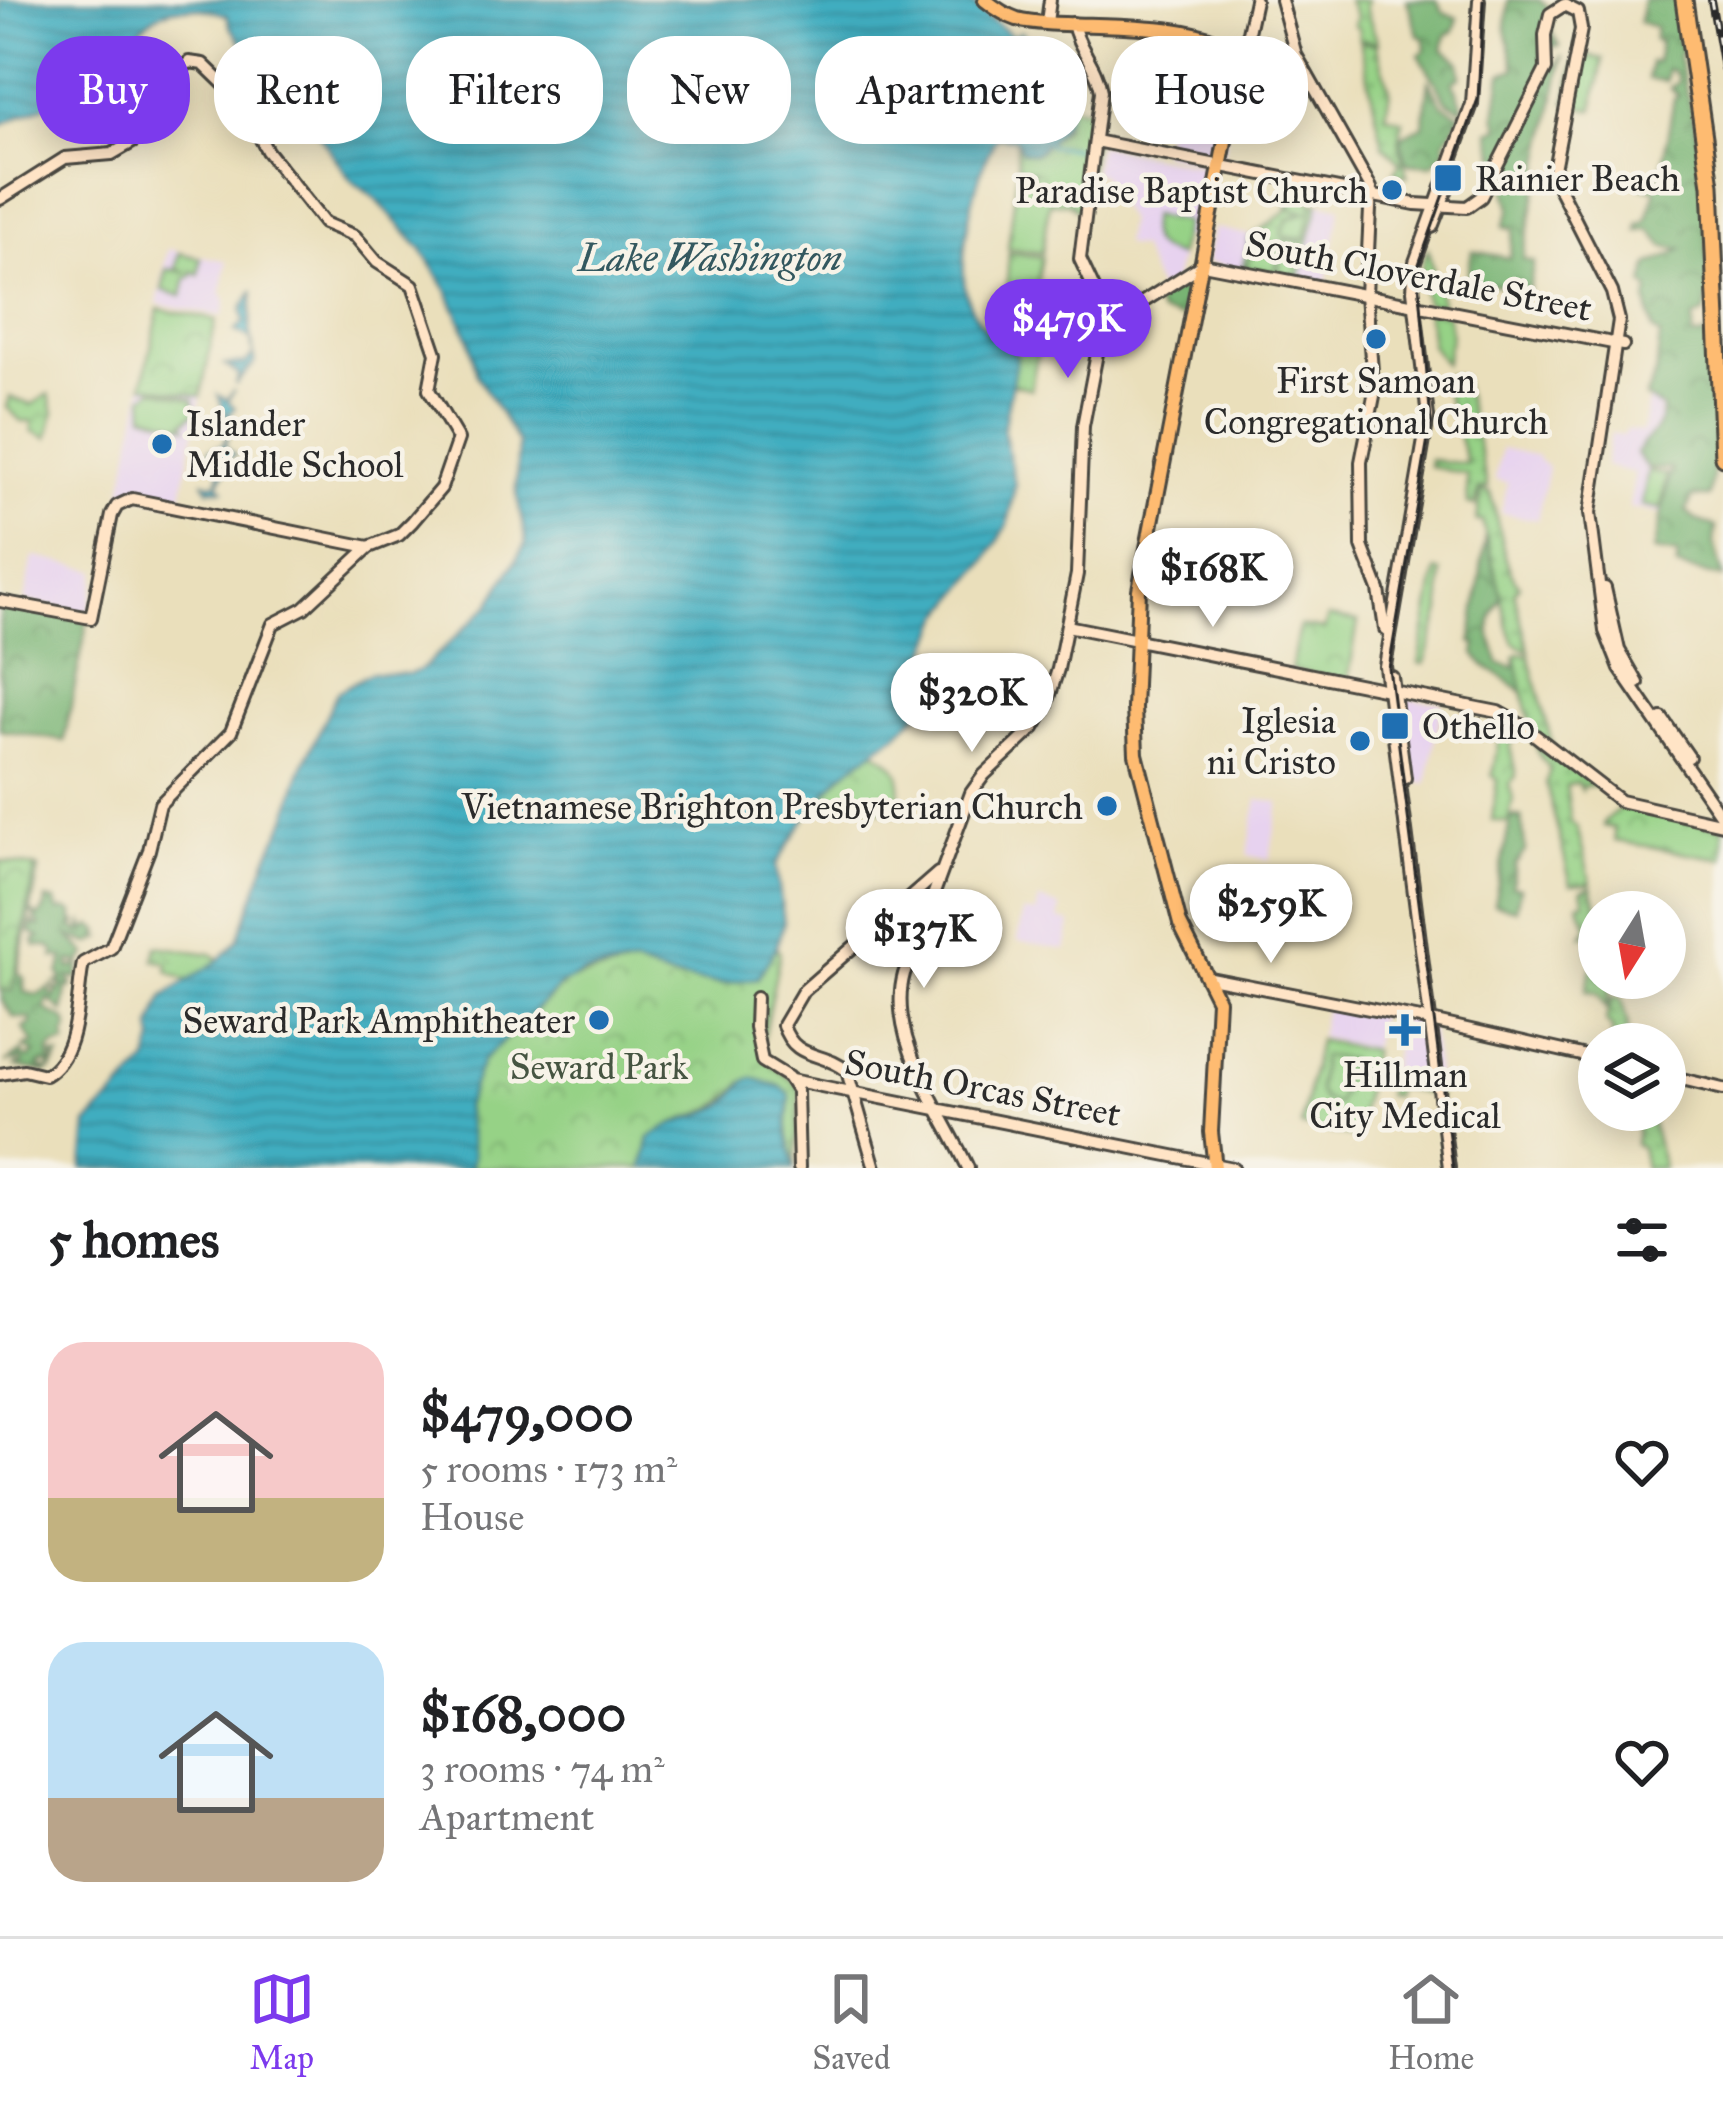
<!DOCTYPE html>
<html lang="en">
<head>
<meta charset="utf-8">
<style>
	:root { --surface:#fff; --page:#f2f2f2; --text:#202124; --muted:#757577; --line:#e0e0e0; --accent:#7c3aed }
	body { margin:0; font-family:"IM FELL Great Primer",serif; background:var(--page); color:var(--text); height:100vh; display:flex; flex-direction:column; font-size:45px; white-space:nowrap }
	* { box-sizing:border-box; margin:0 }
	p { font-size:39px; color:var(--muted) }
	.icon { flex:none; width:66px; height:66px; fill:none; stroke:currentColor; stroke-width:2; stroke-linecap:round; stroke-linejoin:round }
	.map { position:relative; height:1168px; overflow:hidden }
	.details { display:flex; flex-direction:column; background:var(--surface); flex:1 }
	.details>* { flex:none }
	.guide { position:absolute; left:36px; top:36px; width:1653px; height:108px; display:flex; gap:24px }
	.needle { width:78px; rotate:191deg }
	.buttons { position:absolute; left:1578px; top:891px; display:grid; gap:24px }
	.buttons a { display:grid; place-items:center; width:108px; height:108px; border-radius:50%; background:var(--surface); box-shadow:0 6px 30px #0003; font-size:60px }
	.price { position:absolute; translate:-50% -102px; padding:0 27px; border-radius:42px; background:#fff; color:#222; font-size:39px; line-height:78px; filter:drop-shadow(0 3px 6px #0008) }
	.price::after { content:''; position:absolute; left:50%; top:72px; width:36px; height:27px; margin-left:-18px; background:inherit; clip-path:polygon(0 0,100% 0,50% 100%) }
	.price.current { background:var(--accent); color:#fff }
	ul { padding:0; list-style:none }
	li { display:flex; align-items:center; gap:36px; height:300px; padding:0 48px }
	li span { display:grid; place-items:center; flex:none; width:336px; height:240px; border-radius:36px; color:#555 }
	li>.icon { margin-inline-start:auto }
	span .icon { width:144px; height:144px; fill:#fffc; stroke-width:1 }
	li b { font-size:51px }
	h2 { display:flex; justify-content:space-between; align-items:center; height:144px; padding:0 48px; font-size:51px }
	.chip { padding:0 42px; border-radius:48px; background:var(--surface); box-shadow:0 6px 30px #0003; font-size:42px; line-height:108px }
	.chip.current { background:var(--accent); color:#fff }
	.dock { display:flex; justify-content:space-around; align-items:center; height:168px; border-top:3px solid var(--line); background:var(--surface); font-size:33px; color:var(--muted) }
	.dock a { display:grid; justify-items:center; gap:6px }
	.dock .current { color:var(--accent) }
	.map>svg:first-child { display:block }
	.built { fill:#e7d2ef }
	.grass { fill:url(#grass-dots); stroke:#607e58; stroke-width:3 }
	.forest { fill:url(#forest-crowns); stroke:#52704f; stroke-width:3 }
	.park { fill:url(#park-crowns); stroke:#607e58; stroke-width:3 }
	.garden { fill:#96d286; stroke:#607e58; stroke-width:3 }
	.water { fill:url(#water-rules); stroke:#366c76; stroke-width:3 }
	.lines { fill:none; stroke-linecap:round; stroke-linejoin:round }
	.stream { stroke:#41adc0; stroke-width:3 }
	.secondary-casing { stroke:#484641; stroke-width:16 }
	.primary-casing { stroke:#484641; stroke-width:18 }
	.highway-casing { stroke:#484641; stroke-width:21 }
	.secondary { stroke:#ffe4c6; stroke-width:10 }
	.primary { stroke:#febb71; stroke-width:12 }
	.highway { stroke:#febb71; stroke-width:15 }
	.tram { stroke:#2b2b2b; stroke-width:3 }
	.rail-casing { stroke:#2b2b2b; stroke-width:8 }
	.rail { stroke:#f7f3e8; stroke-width:3; stroke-dasharray:9; stroke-linecap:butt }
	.poi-dot { fill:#1f6fb2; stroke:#f7f3e8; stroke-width:4.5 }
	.labels { text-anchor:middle; stroke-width:9; stroke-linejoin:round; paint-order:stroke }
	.poi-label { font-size:36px; fill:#2b2b2b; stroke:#f7f3e8; text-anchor:end }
	.street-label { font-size:36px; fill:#2b2b2b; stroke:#f7f3e8 }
	.park-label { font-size:36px; fill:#465542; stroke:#f7f3e8 }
	.water-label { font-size:39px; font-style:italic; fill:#33585f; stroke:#f7f3e8 }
</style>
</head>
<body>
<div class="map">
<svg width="1723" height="1168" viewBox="0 0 1723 1168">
	<defs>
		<pattern id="grass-dots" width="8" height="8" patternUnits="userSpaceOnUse" patternTransform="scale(3)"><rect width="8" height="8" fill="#96d286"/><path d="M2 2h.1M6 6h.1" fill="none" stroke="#81b474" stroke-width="1.8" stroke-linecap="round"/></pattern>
		<pattern id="forest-crowns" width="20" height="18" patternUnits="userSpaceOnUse" patternTransform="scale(3)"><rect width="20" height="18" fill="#78b473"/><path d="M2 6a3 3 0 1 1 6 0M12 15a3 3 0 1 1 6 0" fill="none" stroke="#63935f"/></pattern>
		<pattern id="park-crowns" width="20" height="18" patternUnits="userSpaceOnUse" patternTransform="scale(3)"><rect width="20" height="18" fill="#96d286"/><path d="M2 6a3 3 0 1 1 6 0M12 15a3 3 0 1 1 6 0" fill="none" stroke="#81b474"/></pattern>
		<pattern id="water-rules" width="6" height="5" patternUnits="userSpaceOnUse" patternTransform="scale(3)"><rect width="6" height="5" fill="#41adc0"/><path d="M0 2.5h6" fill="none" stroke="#378d9c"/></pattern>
	</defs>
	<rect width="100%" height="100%" fill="#f7f3e8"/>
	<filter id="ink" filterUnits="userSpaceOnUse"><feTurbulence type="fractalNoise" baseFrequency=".00833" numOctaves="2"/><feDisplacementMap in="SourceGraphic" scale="24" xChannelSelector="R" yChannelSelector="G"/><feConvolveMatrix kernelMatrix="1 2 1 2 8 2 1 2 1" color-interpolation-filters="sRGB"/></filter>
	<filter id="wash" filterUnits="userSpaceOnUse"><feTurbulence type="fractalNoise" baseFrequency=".004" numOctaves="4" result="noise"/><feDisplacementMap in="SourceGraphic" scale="48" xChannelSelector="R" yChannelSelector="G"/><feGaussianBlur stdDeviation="2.7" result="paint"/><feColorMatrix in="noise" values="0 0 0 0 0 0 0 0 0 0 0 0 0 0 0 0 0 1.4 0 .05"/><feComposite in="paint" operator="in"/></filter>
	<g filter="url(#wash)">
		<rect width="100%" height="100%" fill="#eadfbb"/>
		<g class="built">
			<path d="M1185 37 1212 41 1237 58 1234 99 1174 87Z"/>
			<path d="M1167 121 1227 133 1221 165 1161 153Z"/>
			<path d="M1098 145 1206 167 1200 195H1196L1191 236 1184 238 1173 281 1158 290 1140 248 1123 245 1127 219 1101 174 1093 172Z"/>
			<path d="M1319 203 1341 208 1326 284 1299 279Z"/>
			<path d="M1214 228 1250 235 1243 269 1207 262Z"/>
			<path d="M168 249 227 261 221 292 226 300 223 316 157 304Z"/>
			<path d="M143 385 201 396 180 504 122 492Z"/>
			<path d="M1648 401 1660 408 1658 428 1634 453 1647 471 1669 474 1661 514 1629 508 1635 473 1605 466 1611 433 1623 436 1626 429 1642 432Z"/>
			<path d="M1501 448 1538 456 1537 459 1548 468 1537 520 1501 513 1508 483 1495 480Z"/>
			<path d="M33 556 97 571 88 613 25 601Z"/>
			<path d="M1398 698 1442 703 1427 784 1408 780Z"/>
			<path d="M1258 799 1280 803 1269 860 1247 855Z"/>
			<path d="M1039 900 1061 907 1059 920 1071 923 1066 950 1017 941 1023 912 1036 914Z"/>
			<path d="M1326 1003 1379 1014 1372 1049 1319 1037Z"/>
			<path d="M1403 1017 1430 1022 1438 1083 1390 1073Z"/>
		</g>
		<g class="grass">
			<path d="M1347 0H1368L1365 7 1378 42 1359 39V28L1354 26 1356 17Z"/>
			<path d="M1360 41 1376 44 1390 90 1386 115 1403 120 1399 140 1407 176 1394 173 1401 163 1383 145Z"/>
			<path d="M1428 249 1442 306 1426 303C1421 285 1419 266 1428 249Z"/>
			<path d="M1447 375 1461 377 1488 488 1479 489 1475 506 1468 504 1467 475 1429 466 1430 460 1467 464 1446 394Z"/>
			<path d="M1481 491 1490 493C1499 520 1502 565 1519 585L1514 593 1529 651 1514 643 1508 627 1482 521H1477Z"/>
			<path d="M1519 653 1529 655 1553 748 1532 731 1515 658Z"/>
			<path d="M1535 742 1595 786H1582L1581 790 1577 782 1566 786 1571 822 1577 827 1591 883 1571 884 1546 783 1550 769 1539 755Z"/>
			<path d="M1592 887 1599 913V961L1589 955V933L1583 935 1588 926 1579 904 1585 902 1582 890Z"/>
			<path d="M1594 961 1599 963V978H1612L1606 1009 1598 994 1586 991Z"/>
			<path d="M1612 998 1621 999 1628 1025 1626 1034 1630 1036 1624 1040 1625 1044 1611 1040 1613 1030 1606 1021Z"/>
			<path d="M1390 1074 1437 1083 1438 1096 1396 1087 1393 1096 1386 1095Z"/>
			<path d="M1631 1110H1648L1663 1168H1645L1641 1147 1635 1144 1637 1129Z"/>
		</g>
		<g class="forest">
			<path d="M1437 0 1443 12 1458 18 1454 31 1446 35 1443 50 1460 61 1461 76 1453 82 1465 110 1447 101 1419 55 1426 50 1425 39 1418 34 1407 0Z"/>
			<path d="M1508 0H1539L1549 8 1552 33 1560 46 1542 50 1544 60 1555 67 1563 56 1523 259 1534 262 1529 290 1467 280 1472 251 1509 258 1514 229 1504 226 1511 208 1490 131 1500 127 1496 115 1502 74 1515 69 1506 29Z"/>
			<path d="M1643 0H1678L1682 27 1677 39 1683 49 1678 56 1701 152 1700 176 1706 185 1708 289 1705 313 1693 319V338L1708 335 1716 449 1709 497H1693L1686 511 1696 520 1716 527 1714 543 1723 578 1677 567 1678 555 1654 551 1671 469H1647L1636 454C1646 436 1662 431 1662 408L1645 398 1656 374 1660 336 1653 331 1647 300 1650 290 1644 284 1649 265 1683 249 1664 246 1650 229 1638 232 1639 224 1646 222 1656 190 1639 186 1640 180 1660 179 1674 98 1679 95 1670 88 1678 82 1675 72 1667 69 1666 81 1648 79 1650 62H1656L1660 42 1654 40 1656 27 1639 22Z"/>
			<path d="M1429 82 1442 104 1461 115 1444 143 1447 148 1432 165 1407 163 1401 143 1403 135 1423 126Z"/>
			<path d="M1179 286 1183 294 1192 297 1188 319 1160 313 1153 300Z"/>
			<path d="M1485 536 1502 597C1484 621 1490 638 1500 664L1515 667 1517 662 1523 692 1484 665 1475 654 1477 644 1472 642Z"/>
			<path d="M0 602 88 619 64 741 0 730Z"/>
			<path d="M1511 816 1522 818 1525 851 1515 865 1512 886 1520 888 1516 909 1494 904Z"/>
			<path d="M0 861 39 869 18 973 24 978V992L38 995 48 989 55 998 58 992 50 986 59 990 63 985 56 983 63 979 59 974 64 958 53 957 55 952 49 946H36L34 941 40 938 30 932 33 920 34 926H40L33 913 39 916 45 908 46 899 56 901 59 911 66 909 73 913V921L77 923 72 925 79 933 84 923 86 931 92 925 101 932 97 936 102 938 90 944 68 935 87 954 80 963 70 961V968L80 966 78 979 68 977 72 986 67 989 64 1012 48 999 46 1010 66 1020 69 1029 65 1035 66 1044 55 1046 49 1053 51 1063 55 1062 53 1055 60 1056 52 1069 47 1063 39 1065 41 1069 50 1070 46 1073 16 1067 24 1063 20 1058 16 1063 13 1060 5 1063 23 1051V1056L29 1058 35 1053 24 1047 34 1044 23 1028 30 1025 31 1019 14 1017 2 1001Z"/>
		</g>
		<g class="park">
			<path d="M1576 54 1603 59 1593 110 1566 103Z"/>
			<path d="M1068 105 1098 111 1082 215 1069 203H1049L1050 192 1032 190 1034 171 1018 167 1016 140 1034 154 1064 128Z"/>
			<path d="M1290 195 1319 203 1299 279 1243 269 1249 238 1287 211Z"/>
			<path d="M1009 252 1042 257 1032 315 1044 317 1031 389 1012 384 998 336 1004 326Z"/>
			<path d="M179 253 201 258 199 275 192 271 191 277 186 278 182 296 162 290 167 269 187 272 176 269Z"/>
			<path d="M159 309 216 320 201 396 143 385Z"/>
			<path d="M49 394 54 412 48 438 32 431V421H21L7 407 10 397 31 405Z"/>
			<path d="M1436 571 1441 572V611L1425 664 1419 663Z"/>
			<path d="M1328 617 1358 622 1348 681 1291 670 1299 626 1324 630Z"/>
			<path d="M1503 716 1519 727 1510 747 1516 776 1509 784 1513 798 1508 823 1492 820 1497 780 1492 775Z"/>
			<path d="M873 750C904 768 904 776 896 813L822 797 850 767Z"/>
			<path d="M1623 806 1723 828V859L1615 841 1614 828 1603 826 1604 822Z"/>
			<path d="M0 861 35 867 12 991 0 989Z"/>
			<path d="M157 946 212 954 224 963 212 983 188 981 168 971V963L154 960Z"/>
			<path d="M776 947 780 953 762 1043 769 1062 800 1087 795 1168C791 1154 788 1142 787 1127 787 1083 791 1083 742 1082 718 1119 683 1111 650 1138L643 1168H470L473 1157 465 1107 482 1061 568 980 635 965 669 977 721 984 758 978Z"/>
			<path d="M1318 1040 1372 1051 1356 1138 1301 1126Z"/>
		</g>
		<g class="garden">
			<path d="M113 62 153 72 160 94 157 108 63 92 90 70Z"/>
			<path d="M1018 167 1034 171 1032 190 1051 192 1042 253 1008 248Z"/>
			<path d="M1293 197 1313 201 1305 239 1281 235 1288 219 1305 212 1291 209Z"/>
			<path d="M1151 216 1185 222 1178 256C1152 250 1146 242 1151 216Z"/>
			<path d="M1285 239 1302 242 1295 277 1279 274Z"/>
			<path d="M1269 243H1280L1275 272 1246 267 1254 251Z"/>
			<path d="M1427 311 1447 314 1451 334 1445 364 1431 345Z"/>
			<path d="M155 389 193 399 196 412 184 422 186 426 145 414 144 396Z"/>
			<path d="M1648 472 1667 475 1661 509 1642 505Z"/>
			<path d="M1322 1056 1349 1059 1337 1104 1323 1100 1318 1090Z"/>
		</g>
		<g class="water">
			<path d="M0 0H968L1012 36 1021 32 1034 46 1038 44 1034 48 1038 56 1060 44 1062 48 1058 51C1081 94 1073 125 1034 154L1022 152 1016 139 997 137C976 167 957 256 966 292 969 308 980 321 988 334L1007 339 1017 356 1003 430 1015 485 1008 525 986 561 943 615 922 666 927 669 921 711 897 734 841 775 809 813 776 865 784 922 776 947 758 978 721 984 669 977 635 965 583 974 562 984 482 1061 465 1107 473 1157 470 1168H83L87 1125 148 1062 154 1041 152 1028 164 996 218 961 238 940 268 856 288 816 300 772 337 692 370 673 410 674 422 669 490 604 526 543 516 489 518 443 477 376 469 339 447 290 422 250 376 199 350 179 310 122 280 96 230 26 227 15C178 0 147 7 123 56L90 70 44 106 0 125Z"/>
			<path d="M253 291 250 329 255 363 235 385 239 375 225 365 246 363 253 355 251 339 235 331 244 322 242 309Z"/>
			<path d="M234 390 228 401 235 408 229 414 241 431 238 434 231 428 225 447 235 455 225 459V472L218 483 223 489H208L204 482 217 483 224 459 210 455V449L223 445 230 428 218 395 227 400Z"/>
			<path d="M752 1078 780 1086 790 1095 787 1133 795 1168H643L650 1138C673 1120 699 1118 724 1105 737 1097 737 1083 752 1078Z"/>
		</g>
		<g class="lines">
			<path class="stream" d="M1045 141 1049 146 1082 149 1086 145"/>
		</g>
	</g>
	<g filter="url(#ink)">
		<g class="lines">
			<g class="secondary-casing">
				<g id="secondary">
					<path d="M1281 0 1296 55 1371 188 1366 295 1374 396 1361 462 1362 546 1379 590 1385 629 1390 633"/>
					<path d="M1047 22 1050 0"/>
					<path d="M1237 55 1245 46 1255 0"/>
					<path d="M1095 141 1415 204 1467 207 1481 197 1546 69 1545 35 1550 14 1564 5 1578 12 1581 29 1554 169 1558 186 1612 292 1619 320 1590 513 1605 631 1620 669 1723 819"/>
					<path d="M0 199 65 158 112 154 162 125 166 117 170 81 189 62 203 64 241 101 267 151 324 223 355 236 377 262 413 285 436 353 429 390 458 439 441 488 412 522 399 535 369 547 304 608 273 624 231 732 160 804 149 850 111 948 83 963C76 997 80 1055 45 1075L24 1070 0 1074"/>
					<path d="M1432 227 1456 166"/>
					<path d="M1102 328 1203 264 1623 345"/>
					<path d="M1605 588 1619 650 1638 683"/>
					<path d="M0 601 91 618 112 515 117 506 132 499 369 547"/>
					<path d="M1067 626 1498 712 1523 726 1620 801 1723 824"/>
					<path d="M1392 677 1405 778"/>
					<path d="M1662 718 1689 757"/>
					<path d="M1210 978 1431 1021 1599 1059"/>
					<path d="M756 998 755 1027 762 1061 788 1077 797 1091 799 1168"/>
					<path d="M1665 1075 1723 1089"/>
					<path d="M791 1080 1233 1168"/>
					<path d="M875 1168 847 1071C824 1051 794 1061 783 1025L803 991 938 873"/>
					<path d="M968 1168C942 1111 886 1038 904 974L971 793 984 775 1034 728 1046 707 1058 669 1077 574 1083 426 1105 312 1080 259 1101 91C1097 66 1077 47 1073 23"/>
					<path d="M1449 1168 1385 666 1428 417 1413 290 1415 262 1472 104 1479 0"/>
				</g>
			</g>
			<g class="primary-casing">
				<path id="primary" d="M985 0C995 8 1005 15 1017 19 1063 32 1222 12 1240 63L1139 590 1134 708 1136 754 1180 924 1218 1000 1211 1132 1215 1168"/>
			</g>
			<g class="highway-casing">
				<path id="highway" d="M1684 0 1711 185 1723 457"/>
			</g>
			<use href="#secondary" class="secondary"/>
			<use href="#primary" class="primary"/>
			<use href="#highway" class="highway"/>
			<path class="tram" d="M1453 1168 1389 668 1431 422 1418 267 1478 99 1483 0"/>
			<g class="rail-casing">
				<path id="rail" d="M1711 0 1723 68"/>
			</g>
			<use href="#rail" class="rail"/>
		</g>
	</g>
	<g class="poi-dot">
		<rect x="1433" y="163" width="30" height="30" rx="6"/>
		<circle cx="1392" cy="190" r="12"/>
		<circle cx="1376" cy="339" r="12"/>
		<circle cx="162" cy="444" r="12"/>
		<rect x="1380" y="711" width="30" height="30" rx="6"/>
		<circle cx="1360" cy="741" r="12"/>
		<circle cx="1107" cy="806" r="12"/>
		<circle cx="599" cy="1020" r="12"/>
		<path d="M1399 1012h12v12h12v12h-12v12h-12v-12h-12v-12h12z"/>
	</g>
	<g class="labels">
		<g class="poi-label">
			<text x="1475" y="191" text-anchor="start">Rainier Beach</text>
			<text x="1368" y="203">Paradise Baptist Church</text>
			<text x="1376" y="393" text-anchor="middle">First Samoan<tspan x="1376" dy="41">Congregational Church</tspan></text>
			<text x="186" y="436" text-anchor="start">Islander<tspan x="186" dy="41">Middle School</tspan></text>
			<text x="1336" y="733">Iglesia<tspan x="1336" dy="41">ni Cristo</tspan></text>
			<text x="1422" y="739" text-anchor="start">Othello</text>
			<text x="1083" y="819">Vietnamese Brighton Presbyterian Church</text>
			<text x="575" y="1033">Seward Park Amphitheater</text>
			<text x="1405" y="1087" text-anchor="middle">Hillman<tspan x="1405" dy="41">City Medical</tspan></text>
		</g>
		<g class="street-label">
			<text transform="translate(1419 275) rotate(11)" y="13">South Cloverdale Street</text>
			<text transform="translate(983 1087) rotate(11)" y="13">South Orcas Street</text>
		</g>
		<g class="park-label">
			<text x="599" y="1079">Seward Park</text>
		</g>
		<g class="water-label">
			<text x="710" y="271">Lake Washington</text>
		</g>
	</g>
</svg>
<div class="buttons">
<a><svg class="needle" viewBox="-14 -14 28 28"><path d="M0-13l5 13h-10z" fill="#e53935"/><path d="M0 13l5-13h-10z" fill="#757577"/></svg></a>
<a><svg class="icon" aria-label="layers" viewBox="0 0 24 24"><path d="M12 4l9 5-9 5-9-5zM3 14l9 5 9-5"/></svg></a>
</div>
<b class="price current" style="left:1068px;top:381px">$479K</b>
<b class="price" style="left:1213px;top:630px">$168K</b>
<b class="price" style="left:972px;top:755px">$320K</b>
<b class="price" style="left:1271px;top:966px">$259K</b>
<b class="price" style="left:924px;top:991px">$137K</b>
<div class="guide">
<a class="chip current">Buy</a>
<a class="chip">Rent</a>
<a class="chip">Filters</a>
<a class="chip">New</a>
<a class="chip">Apartment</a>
<a class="chip">House</a>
</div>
</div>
<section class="details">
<h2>5 homes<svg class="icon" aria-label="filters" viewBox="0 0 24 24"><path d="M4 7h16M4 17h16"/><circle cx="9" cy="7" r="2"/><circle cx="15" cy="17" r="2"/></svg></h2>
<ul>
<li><span style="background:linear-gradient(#f6c9c9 65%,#c2b280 0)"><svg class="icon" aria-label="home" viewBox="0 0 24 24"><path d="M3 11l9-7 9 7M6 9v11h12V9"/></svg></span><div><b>$479,000</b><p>5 rooms · 173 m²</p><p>House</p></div><svg class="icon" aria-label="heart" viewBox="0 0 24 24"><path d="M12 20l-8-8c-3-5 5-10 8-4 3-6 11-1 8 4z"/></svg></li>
<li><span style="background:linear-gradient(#bfe0f5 65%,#b9a48a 0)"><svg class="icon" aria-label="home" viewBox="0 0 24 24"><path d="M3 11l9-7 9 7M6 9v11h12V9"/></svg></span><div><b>$168,000</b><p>3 rooms · 74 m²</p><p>Apartment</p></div><svg class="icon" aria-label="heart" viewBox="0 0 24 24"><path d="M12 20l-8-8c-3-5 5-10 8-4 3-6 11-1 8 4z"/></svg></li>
</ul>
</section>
<nav class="dock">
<a class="current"><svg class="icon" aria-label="map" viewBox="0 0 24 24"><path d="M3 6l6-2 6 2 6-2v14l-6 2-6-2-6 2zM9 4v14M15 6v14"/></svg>Map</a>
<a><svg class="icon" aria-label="saved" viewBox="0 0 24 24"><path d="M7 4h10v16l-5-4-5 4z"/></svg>Saved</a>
<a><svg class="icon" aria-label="home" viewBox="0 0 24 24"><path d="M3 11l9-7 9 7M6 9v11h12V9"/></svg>Home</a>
</nav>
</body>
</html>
